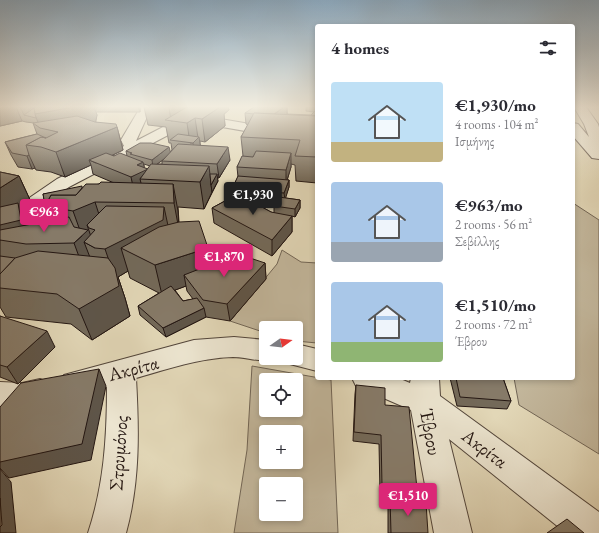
<!DOCTYPE html>
<html lang="en">
<head>
<meta charset="utf-8">
<style>
	:root { --surface:#fff; --page:#f7f7f7; --text:#2b2b33; --muted:#7c7c81; --accent:#db2777 }
	body { margin:0; font-family:"EB Garamond",serif; background:var(--page); color:var(--text); height:100vh; display:flex; flex-direction:column; font-size:15px; white-space:nowrap }
	* { box-sizing:border-box; margin:0 }
	p { font-size:13px; color:var(--muted) }
	.icon { flex:none; width:22px; height:22px; fill:none; stroke:currentColor; stroke-width:2; stroke-linecap:round; stroke-linejoin:round }
	.map { position:relative; flex:1; overflow:hidden }
	.side { position:absolute; left:315px; top:24px; width:260px; height:356px; display:flex; flex-direction:column; background:var(--surface); border-radius:4px; box-shadow:0 2px 6px #0003 }
	.side>* { flex:none }
	.needle { width:26px; rotate:76deg }
	.tools { position:absolute; left:259px; top:321px; display:grid; gap:8px }
	.tools a { display:grid; place-items:center; width:44px; height:44px; border-radius:4px; background:var(--surface); box-shadow:0 2px 6px #0003; font-size:20px }
	.price { position:absolute; translate:-50% -34px; padding:0 9px; border-radius:4px; background:var(--accent); color:#fff; font-size:13px; line-height:26px; filter:drop-shadow(0 1px 2px #0008) }
	.price::after { content:''; position:absolute; left:50%; top:24px; width:12px; height:9px; margin-left:-6px; background:inherit; clip-path:polygon(0 0,100% 0,50% 100%) }
	.price.selected { background:#222; color:#fff }
	ul { padding:0; list-style:none }
	li { display:flex; align-items:center; gap:12px; height:100px; padding:0 16px }
	li span { display:grid; place-items:center; flex:none; width:112px; height:80px; border-radius:4px; color:#555 }
	li>.icon { margin-inline-start:auto }
	span .icon { width:48px; height:48px; fill:#fffc; stroke-width:1 }
	li b { font-size:17px }
	h2 { display:flex; justify-content:space-between; align-items:center; height:48px; padding:0 16px; font-size:17px }
	.map>svg:first-child { display:block }
	.green { fill:#c2b69b; stroke:#726656; fill-rule:evenodd }
	.lines { fill:none; stroke-linecap:round; stroke-linejoin:round }
	.minor-casing { stroke:#53463b; stroke-width:2 }
	.tertiary-casing { stroke:#53463b; stroke-width:2 }
	.minor { fill:#ece5d0; fill-rule:evenodd }
	.tertiary { fill:#ece5d0; fill-rule:evenodd }
	.wall { fill:#736959; stroke:#231612; fill-rule:evenodd }
	.shaded-wall { fill:#5e5549; stroke:#231612 }
	.building { fill:#867a68; stroke:#231612 }
	.labels { text-anchor:middle; stroke-width:3; stroke-linejoin:round; paint-order:stroke }
	.near-street-label { font-size:19px; fill:#231612; stroke:#ece5d0 }
</style>
</head>
<body>
<div class="map">
<svg width="599" height="533" viewBox="0 0 599 533">
	<rect width="100%" height="100%" fill="#e2d7b7"/>
	<filter id="stains"><feTurbulence type="fractalNoise" baseFrequency=".005" numOctaves="4"/><feColorMatrix values="0 0 0 0 .2 0 0 0 0 .09 0 0 0 0 .02 0 0 0 .5 -.17"/></filter>
	<radialGradient id="worn" r=".72"><stop offset=".6" stop-color="#630" stop-opacity="0"/><stop offset="1" stop-color="#630" stop-opacity=".3"/></radialGradient>
	<g class="green">
		<path d="M573 203 599 220V454L519 405 514 378H573Z"/>
		<path d="M282 250 301 262 317 263V343L296 341V328H266V333L230 321 277 264Z"/>
		<path d="M252 366 331 380 338 533H234L247 450ZM266 380H296V410H266ZM266 432H296V462H266ZM266 484H296V514H266Z"/>
	</g>
	<g class="lines">
		<g class="minor-casing">
			<g id="minor">
				<path d="M137 107H150L151 108 136 141 192 112 198 107H211L203 116 280 129 305 132 317 130V138L305 140 280 137 193 122 69 187 27 217 79 207 86 209 88 213 86 217 27 229 13 228 7 232 0 234V218L57 179 124 146 121 140 137 113 138 109Z"/>
				<path d="M234 337 266 340V358H276C262 364 248 357 233 357 199 358 168 369 136 378 139 431 140 482 126 533H88C104 485 107 437 107 387L74 396 64 393 59 384 64 375 194 340Z"/>
				<path d="M296 344 317 349V371L286 363 284 358H296Z"/>
				<path d="M352 378H398L410 383 411 378H439L440 396 599 512V533H566L449 439 472 533H434L411 410 356 386Z"/>
				<path d="M40 379 50 383 55 392 50 401 22 409 0 408V382L22 383Z"/>
			</g>
		</g>
		<g class="tertiary-casing">
			<path id="tertiary" d="M574 107H586L598 124 599 127V159L592 158 573 136V123L578 124 589 137 584 124Z"/>
		</g>
		<use href="#minor" class="minor"/>
		<use href="#tertiary" class="tertiary"/>
	</g>
	<g class="wall">
		<path d="M0 107H140V112H96L97 115 95 122 117 127 123 150 113 155 114 156H127L126 151 170 152 172 150 171 143H169L166 127 148 125 144 107H228L229 110 224 114 225 126 205 142 200 141V145L230 160 219 178H217L218 181 204 209 178 207 179 222 210 265 265 263 266 279 230 321 206 317 166 337 140 315 138 306 159 293 130 278 128 271 118 277 125 298 130 316 92 340 71 324 6 317 0 307V172L19 176 31 202 20 210 27 225 51 220 46 208 43 194 83 188 99 184 114 183 93 174 91 165 65 177 51 172 36 170 35 168 32 169 18 167 11 155 5 142 37 134 33 123H34L26 122 22 121 0 126ZM163 160 162 161V164H157ZM144 164 150 166 147 169 144 168ZM186 286 187 291 193 299 183 301 175 290Z"/>
		<path d="M287 107V114L311 115 314 112 306 111V107H317V183L296 181 295 165 291 164V167L287 180H289V187L285 198 300 200V208L295 217 292 216V232L272 256 214 223 212 208 234 196H233L232 189 238 177 237 167 243 156 241 137 248 125 246 124 245 113ZM243 197 278 200 274 206V213L271 212Z"/>
		<path d="M0 316 55 347 18 384 0 377Z"/>
		<path d="M450 378H503L511 401 507 409 457 406Z"/>
		<path d="M356 385 385 405 417 489 414 497 380 493 379 444 353 441 355 394Z"/>
		<path d="M390 498 428 533H388V506Z"/>
	</g>
	<g class="shaded-wall">
		<path d="M0 107H16L22 121 0 126Z"/>
		<path d="M20 107H94L97 115 95 126 58 132 40 127 35 115H24Z"/>
		<path d="M138 107H140V112Z"/>
		<path d="M169 107H184L186 119 171 121Z"/>
		<path d="M220 107H228L229 110 224 114 225 126 205 142 202 119Z"/>
		<path d="M284 107H287V116L271 117Z"/>
		<path d="M195 118 198 138 199 137 201 150 195 156 193 143H190L187 123Z"/>
		<path d="M117 127 123 150 96 163 89 160 91 165 65 177 56 152Z"/>
		<path d="M169 147 171 154 153 167 152 160Z"/>
		<path d="M228 147 230 160 219 178 217 164Z"/>
		<path d="M291 153V167L286 184V170Z"/>
		<path d="M29 155 35 168 32 169 27 156Z"/>
		<path d="M143 162 145 170 148 169 140 179 142 187 134 191 131 177 137 165Z"/>
		<path d="M209 166 212 192 204 209 200 182Z"/>
		<path d="M217 174 218 181 212 192 211 185Z"/>
		<path d="M19 176 31 202 20 210 30 231 0 240V188Z"/>
		<path d="M289 180V187L285 200 284 193Z"/>
		<path d="M173 184 178 211 179 230 174 203Z"/>
		<path d="M84 193 95 202 104 230H95L87 225 95 248 84 242 93 265 85 273 74 243 82 236 73 211Z"/>
		<path d="M300 200V208L295 217V209Z"/>
		<path d="M164 207 170 235 121 248 128 271 118 277 125 298 130 316 92 340 79 309 115 278 105 249Z"/>
		<path d="M292 216V232L272 256V240Z"/>
		<path d="M208 248 212 277 184 275 186 286 162 295 155 265Z"/>
		<path d="M265 263 266 279 230 321 227 304Z"/>
		<path d="M204 308 206 317 166 337 163 328Z"/>
		<path d="M47 331 55 347 18 384 7 367Z"/>
		<path d="M99 369 106 386 91 460 9 478 0 468V462Z"/>
		<path d="M0 469 11 482 16 533H0Z"/>
	</g>
	<g class="building">
		<path d="M34 107H74L35 114Z"/>
		<path d="M187 107H220L202 119 195 118 187 123 165 120Z"/>
		<path d="M254 107H284L274 114 254 113V114L245 113Z"/>
		<path d="M34 108 35 114 36 118 24 115Z"/>
		<path d="M317 109V116L311 115Z"/>
		<path d="M254 113 317 116V157L295 156 300 140 241 137Z"/>
		<path d="M77 116 95 122 116 124 117 127 56 152 41 147 26 145 41 137 46 138 58 132 40 128 33 123Z"/>
		<path d="M37 134 46 138 41 137 26 145 29 155 27 156 12 153 5 142Z"/>
		<path d="M178 134 199 137 193 143 170 140Z"/>
		<path d="M140 143H151L169 147 152 160 130 154 132 153 126 151Z"/>
		<path d="M178 144 228 147 217 164 162 161Z"/>
		<path d="M256 151 291 153 286 170 237 167 242 156 253 157Z"/>
		<path d="M106 153 114 156 120 153 143 162 137 165 148 169 131 177 89 160Z"/>
		<path d="M151 164 209 166 200 182 140 179Z"/>
		<path d="M0 172 19 176 0 188Z"/>
		<path d="M210 174H217L211 185Z"/>
		<path d="M238 176 289 180 284 193 232 189Z"/>
		<path d="M101 182 173 184 174 203 95 202 73 211 45 206 51 195H76L86 184H99Z"/>
		<path d="M82 186V188L76 195H51L45 206 43 194Z"/>
		<path d="M238 194 271 212 292 216 272 240 212 208Z"/>
		<path d="M279 197 300 200 295 209 274 206Z"/>
		<path d="M18 203 21 220 0 225V207Z"/>
		<path d="M106 206 164 207 163 220 105 249 95 248 84 242 95 230 89 228 87 225Z"/>
		<path d="M69 217 74 227 88 230 74 243 26 244 0 240V230Z"/>
		<path d="M199 221 208 248 155 265 121 248 159 227 179 222Z"/>
		<path d="M38 251 108 258 115 268 119 286 79 309 57 294 0 288V274L15 258Z"/>
		<path d="M238 254 265 263 227 304 203 300 184 275Z"/>
		<path d="M0 256 15 258 0 274Z"/>
		<path d="M171 286 183 301 197 298 204 308 163 328 138 306Z"/>
		<path d="M0 316 47 331 7 367 0 365Z"/>
		<path d="M99 369 82 444 0 462V407L21 383Z"/>
		<path d="M456 378H503L511 401 460 397Z"/>
		<path d="M356 385 385 388V405L409 407 417 489 382 485 381 435 354 432Z"/>
		<path d="M0 498 2 525 0 527Z"/>
		<path d="M390 498 426 503 428 533H391Z"/>
		<path d="M567 519 584 533H547Z"/>
	</g>
	<linearGradient id="sky" x2="0" y2="1"><stop stop-color="#8ba8be"/><stop offset="0.59" stop-color="#f2eddf"/><stop offset="1" stop-color="#f2eddf" stop-opacity="0"/></linearGradient>
	<rect width="599" height="181" fill="url(#sky)"/>
	<g class="labels">
		<g class="near-street-label">
			<text transform="translate(133 368) rotate(-15)" y="7">Ακρίτα</text>
			<text transform="translate(431 432) rotate(79)" y="7">Έβρου</text>
			<text transform="translate(485 448) rotate(37)" y="7">Ακρίτα</text>
			<text transform="translate(118 453) rotate(-86)" y="7">Στρυμόνος</text>
		</g>
	</g>
	<rect width="100%" height="100%" filter="url(#stains)"/>
	<rect width="100%" height="100%" fill="url(#worn)"/>
</svg>
<div class="tools">
<a><svg class="needle" viewBox="-14 -14 28 28"><path d="M0-13l5 13h-10z" fill="#e53935"/><path d="M0 13l5-13h-10z" fill="#7c7c81"/></svg></a>
<a><svg class="icon" aria-label="locate" viewBox="0 0 24 24"><circle cx="12" cy="12" r="6"/><path d="M12 2v4M12 18v4M2 12h4M18 12h4"/></svg></a>
<a>+</a>
<a>−</a>
</div>
<b class="price selected" style="left:253px;top:216px">€1,930</b>
<b class="price" style="left:44px;top:233px">€963</b>
<b class="price" style="left:224px;top:278px">€1,870</b>
<b class="price" style="left:408px;top:517px">€1,510</b>
<section class="side">
<h2>4 homes<svg class="icon" aria-label="filters" viewBox="0 0 24 24"><path d="M4 7h16M4 17h16"/><circle cx="9" cy="7" r="2"/><circle cx="15" cy="17" r="2"/></svg></h2>
<ul>
<li><span style="background:linear-gradient(#bfe0f5 75%,#c2b280 0)"><svg class="icon" aria-label="home" viewBox="0 0 24 24"><path d="M3 11l9-7 9 7M6 9v11h12V9"/></svg></span><div><b>€1,930/mo</b><p>4 rooms · 104 m²</p><p>Ισμήνης</p></div></li>
<li><span style="background:linear-gradient(#a9c7e8 75%,#9aa5b1 0)"><svg class="icon" aria-label="home" viewBox="0 0 24 24"><path d="M3 11l9-7 9 7M6 9v11h12V9"/></svg></span><div><b>€963/mo</b><p>2 rooms · 56 m²</p><p>Σεβίλλης</p></div></li>
<li><span style="background:linear-gradient(#a9c7e8 75%,#8fb573 0)"><svg class="icon" aria-label="home" viewBox="0 0 24 24"><path d="M3 11l9-7 9 7M6 9v11h12V9"/></svg></span><div><b>€1,510/mo</b><p>2 rooms · 72 m²</p><p>Έβρου</p></div></li>
</ul>
</section>
</div>
</body>
</html>
